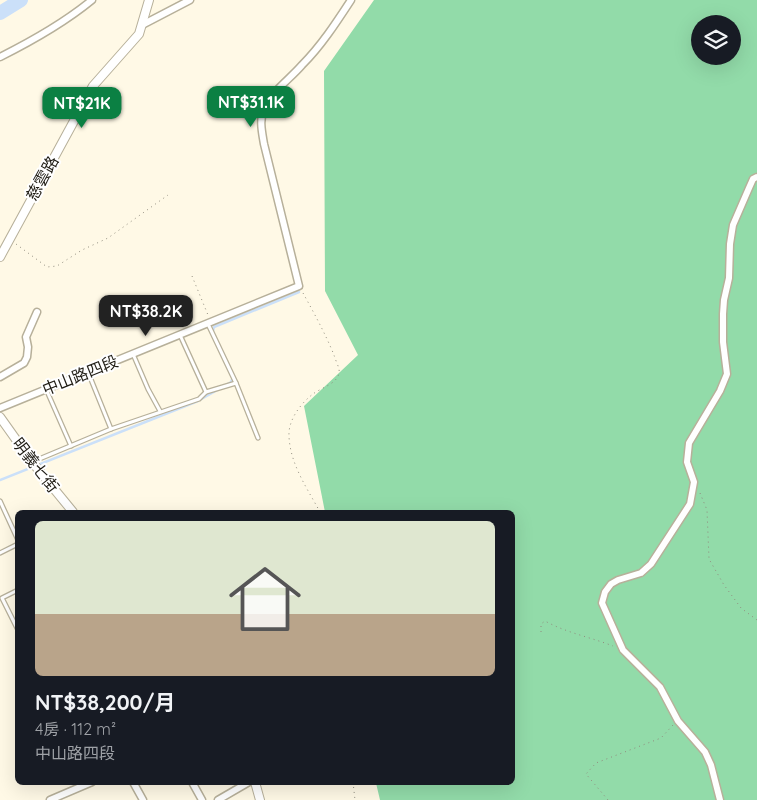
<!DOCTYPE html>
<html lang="zh-TW">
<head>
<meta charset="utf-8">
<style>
	:root { --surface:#171b24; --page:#242831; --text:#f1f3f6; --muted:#9ea1a6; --line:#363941; --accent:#0b8043 }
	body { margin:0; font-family:Quicksand,"Noto Sans TC",sans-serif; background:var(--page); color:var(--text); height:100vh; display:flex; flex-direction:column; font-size:19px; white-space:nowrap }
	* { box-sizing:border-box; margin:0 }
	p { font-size:16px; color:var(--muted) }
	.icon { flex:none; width:28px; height:28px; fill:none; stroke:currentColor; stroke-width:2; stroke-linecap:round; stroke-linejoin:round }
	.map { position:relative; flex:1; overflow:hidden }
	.panel { position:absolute; left:15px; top:510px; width:500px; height:275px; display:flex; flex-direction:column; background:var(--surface); border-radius:8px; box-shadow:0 5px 20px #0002 }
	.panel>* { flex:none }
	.controls { position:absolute; left:691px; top:15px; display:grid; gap:10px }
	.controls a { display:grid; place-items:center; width:50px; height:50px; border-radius:50%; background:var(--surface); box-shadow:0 5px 20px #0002; font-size:25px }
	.price { position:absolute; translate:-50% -42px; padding:0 11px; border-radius:10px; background:var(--accent); color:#fff; font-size:16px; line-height:32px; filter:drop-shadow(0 1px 2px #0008) }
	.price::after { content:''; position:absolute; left:50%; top:30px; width:15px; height:11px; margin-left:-8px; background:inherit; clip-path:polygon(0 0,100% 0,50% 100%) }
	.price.active { background:#222; color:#fff }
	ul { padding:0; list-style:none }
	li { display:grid; align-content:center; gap:10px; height:265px; padding:0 20px }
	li+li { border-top:1px solid var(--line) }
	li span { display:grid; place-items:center; height:155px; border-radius:8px; color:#555 }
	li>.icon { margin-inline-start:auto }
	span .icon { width:90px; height:90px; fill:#fffc; stroke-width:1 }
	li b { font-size:21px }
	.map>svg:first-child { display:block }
	.forest { fill:#92dba9; fill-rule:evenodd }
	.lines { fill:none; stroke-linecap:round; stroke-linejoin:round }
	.stream { stroke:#cbe0f9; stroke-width:2.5 }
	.river { stroke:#cbe0f9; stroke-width:14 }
	.service-casing { stroke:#b7b09a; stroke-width:5.5 }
	.minor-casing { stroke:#b7b09a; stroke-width:9 }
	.tertiary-casing { stroke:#b7b09a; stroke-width:10 }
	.path { stroke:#908c7e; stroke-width:1; stroke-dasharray:1 4; stroke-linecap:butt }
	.service { stroke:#fff; stroke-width:3 }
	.minor { stroke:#fff; stroke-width:6 }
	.tertiary { stroke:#fff; stroke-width:8 }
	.labels { text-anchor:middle; stroke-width:4; stroke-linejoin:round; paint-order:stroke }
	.street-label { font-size:16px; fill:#1f1c14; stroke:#fff }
</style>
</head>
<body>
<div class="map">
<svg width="757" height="800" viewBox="0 0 757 800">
	<rect width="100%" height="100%" fill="#fff9e6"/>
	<path class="forest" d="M374 0H757V800H380L376 783 512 782V512H325L304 406 358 355 325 291 324 71ZM700 24H732V56H700Z"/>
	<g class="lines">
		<g class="stream">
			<path d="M213 331 214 327 299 292"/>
			<path d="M226 385 231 382 233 377"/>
			<path d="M0 480 198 401 219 389"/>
		</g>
		<path class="river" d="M0 13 21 0"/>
		<g class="service-casing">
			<g id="service">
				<path d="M208 324 236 383 258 438"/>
				<path d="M180 335 206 392"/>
				<path d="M133 354 148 389 160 411"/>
				<path d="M88 372 111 429"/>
				<path d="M46 389 71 446"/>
				<path d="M32 462 111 429 199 399 206 392 236 383"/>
				<path d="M0 501 18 540"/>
				<path d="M0 553 18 544"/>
				<path d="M18 590 2 598 18 630"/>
			</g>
		</g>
		<g class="minor-casing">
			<g id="minor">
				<path d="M142 25 190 0"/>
				<path d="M0 57C32 41 64 23 92 0"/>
				<path d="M0 377 24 363 27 357 28 347 26 337 37 312"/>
				<path d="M0 408 299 286 264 144C262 132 259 120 264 109 271 92 290 79 302 65 321 46 336 23 351 0"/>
				<path d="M133 782 143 800"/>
				<path d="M192 782 202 800"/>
				<path d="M50 800 92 782"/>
				<path d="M218 800 249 782"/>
				<path d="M720 800 711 765 705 752 678 721 660 687 623 650 602 603 605 592 611 584 618 580 641 573 651 564 690 504 694 482 687 462 689 443 720 391 727 374 723 342V314L724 300 729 278 730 244 733 225 749 188 753 179 757 177"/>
			</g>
		</g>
		<g class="tertiary-casing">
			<g id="tertiary">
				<path d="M0 257 93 86 139 34 149 0"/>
				<path d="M0 417 32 462 73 512"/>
				<path d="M255 782 260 800"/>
			</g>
		</g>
		<g class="path">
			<path d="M16 244 47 267 57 266 82 250 108 238 168 195"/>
			<path d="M192 276 208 315"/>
			<path d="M303 293C314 313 325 333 334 355 335 359 338 365 339 369 341 383 322 387 313 394 301 403 288 420 289 436 290 464 307 488 320 512"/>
			<path d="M700 493 707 510 709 559 724 585 741 608 757 620"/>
			<path d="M541 632V624L545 621C567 633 590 637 613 646"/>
			<path d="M353 782 355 800"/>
			<path d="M608 800 586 774 596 763 661 738 673 725"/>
		</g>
		<use href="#service" class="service"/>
		<use href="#minor" class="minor"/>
		<use href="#tertiary" class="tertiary"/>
	</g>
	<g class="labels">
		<g class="street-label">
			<text transform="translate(42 178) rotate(-61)" y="6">慈雲路</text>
			<text transform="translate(80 375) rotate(-22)" y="6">中山路四段</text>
			<text transform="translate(36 465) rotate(52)" y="6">明義七街</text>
		</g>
	</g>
</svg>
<div class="controls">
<a><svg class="icon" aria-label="layers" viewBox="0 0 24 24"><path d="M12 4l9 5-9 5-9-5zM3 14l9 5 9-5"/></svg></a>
</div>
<b class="price" style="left:251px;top:128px">NT$31.1K</b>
<b class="price" style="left:82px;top:129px">NT$21K</b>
<b class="price active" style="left:146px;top:337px">NT$38.2K</b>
<section class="panel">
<ul>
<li><span style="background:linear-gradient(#dfe7d0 60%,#b9a48a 0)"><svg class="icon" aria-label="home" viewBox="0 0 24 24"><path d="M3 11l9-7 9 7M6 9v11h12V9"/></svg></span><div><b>NT$38,200/月</b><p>4房 · 112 m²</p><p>中山路四段</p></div></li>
</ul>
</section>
</div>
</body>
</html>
